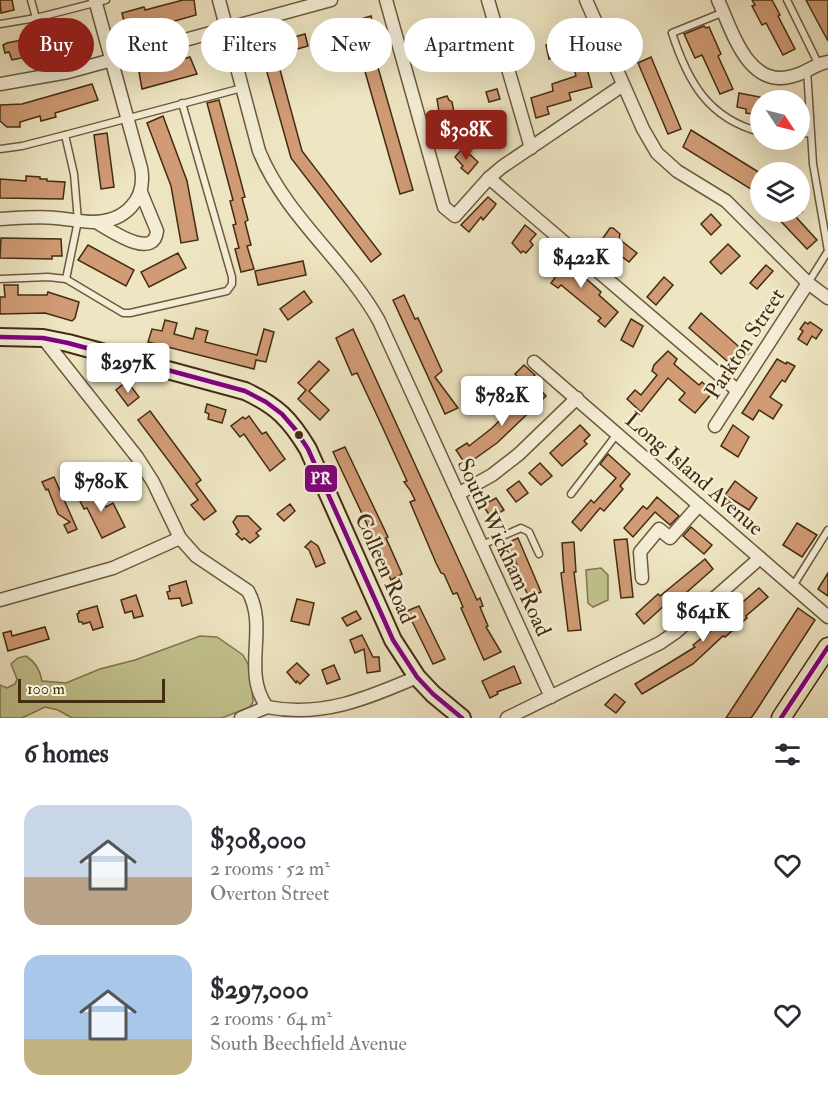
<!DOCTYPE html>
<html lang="en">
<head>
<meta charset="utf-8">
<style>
	:root { --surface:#fff; --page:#f7f7f7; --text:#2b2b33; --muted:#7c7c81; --accent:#8f2418 }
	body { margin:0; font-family:"IM FELL Double Pica",serif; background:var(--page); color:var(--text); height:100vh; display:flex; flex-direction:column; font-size:22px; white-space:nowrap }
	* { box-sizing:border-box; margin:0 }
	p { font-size:20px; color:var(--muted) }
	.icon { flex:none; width:33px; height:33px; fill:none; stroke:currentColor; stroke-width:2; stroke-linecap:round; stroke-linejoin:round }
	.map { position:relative; height:718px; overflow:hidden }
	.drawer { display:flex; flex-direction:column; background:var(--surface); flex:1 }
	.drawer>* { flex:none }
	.guide { position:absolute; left:18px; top:18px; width:792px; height:54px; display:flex; gap:12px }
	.needle { width:39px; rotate:125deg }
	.tools { position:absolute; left:750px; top:90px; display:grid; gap:12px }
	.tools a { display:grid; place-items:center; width:60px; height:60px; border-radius:50%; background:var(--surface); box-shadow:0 6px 24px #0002; font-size:30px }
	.scale { position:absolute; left:18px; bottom:15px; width:147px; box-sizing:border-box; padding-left:6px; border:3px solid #432c10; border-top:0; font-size:16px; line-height:21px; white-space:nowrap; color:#432c10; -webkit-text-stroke:4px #f4eed7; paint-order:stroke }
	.price { position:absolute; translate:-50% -51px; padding:0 14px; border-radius:6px; background:#fff; color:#222; font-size:20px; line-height:39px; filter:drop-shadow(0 2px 3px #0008) }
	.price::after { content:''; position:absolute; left:50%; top:36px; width:18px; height:14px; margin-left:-9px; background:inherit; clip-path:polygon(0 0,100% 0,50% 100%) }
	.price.selected { background:var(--accent); color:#fff }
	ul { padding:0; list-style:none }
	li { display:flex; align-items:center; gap:18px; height:150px; padding:0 24px }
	li span { display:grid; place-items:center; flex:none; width:168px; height:120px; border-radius:18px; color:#555 }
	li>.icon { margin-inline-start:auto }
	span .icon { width:72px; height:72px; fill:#fffc; stroke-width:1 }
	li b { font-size:26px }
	h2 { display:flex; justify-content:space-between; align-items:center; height:72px; padding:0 24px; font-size:26px }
	.chip { padding:0 21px; border-radius:27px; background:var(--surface); box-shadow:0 6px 24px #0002; font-size:21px; line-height:54px }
	.chip.selected { background:var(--accent); color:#fff }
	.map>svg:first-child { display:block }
	.green { fill:#c1c28e; stroke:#82774f; stroke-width:1.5 }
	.building { fill:#d09b75; stroke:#432c10; stroke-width:1.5 }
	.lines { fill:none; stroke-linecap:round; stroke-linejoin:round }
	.lane-casing { stroke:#6e5a3c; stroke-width:9 }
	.street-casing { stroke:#6e5a3c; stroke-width:15 }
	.secondary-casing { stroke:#432c10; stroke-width:20 }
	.primary-casing { stroke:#432c10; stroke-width:21 }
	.lane { stroke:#f4eed7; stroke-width:6 }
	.street { stroke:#f4eed7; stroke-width:12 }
	.secondary { stroke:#f4eed7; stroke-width:16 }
	.primary { stroke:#eee5c2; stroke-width:18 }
	.bus-1-casing { stroke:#f4eed7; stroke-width:9 }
	.bus-1 { stroke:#800080; stroke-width:4.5 }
	.bus-dot { fill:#432c10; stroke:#f4eed7; stroke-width:2 }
	.labels { text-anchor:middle; stroke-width:5; stroke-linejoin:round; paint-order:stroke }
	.street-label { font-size:22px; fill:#432c10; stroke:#f4eed7 }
	.line-badge { stroke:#f4eed7; stroke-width:2 }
	.badge-label { font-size:16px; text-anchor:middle; font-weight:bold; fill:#fff }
</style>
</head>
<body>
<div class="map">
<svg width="828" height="718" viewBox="0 0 828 718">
	<rect width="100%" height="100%" fill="#eee5c2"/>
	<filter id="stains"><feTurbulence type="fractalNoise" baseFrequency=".00333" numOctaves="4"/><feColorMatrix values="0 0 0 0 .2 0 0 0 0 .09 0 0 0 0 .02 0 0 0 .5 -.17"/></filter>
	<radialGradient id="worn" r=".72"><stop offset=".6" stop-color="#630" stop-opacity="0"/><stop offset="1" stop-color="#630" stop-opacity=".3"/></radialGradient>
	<g class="green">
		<path d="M601 568 608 575V600L593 607 588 603 586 570Z"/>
		<path d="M200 636 217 637 243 655 249 666 251 678 253 702 250 707 222 718H72L58 710 45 707 22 718H0V685L7 688 15 684 17 679 11 664 18 658 26 656C36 662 40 670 42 681L66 683 100 669 135 660Z"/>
	</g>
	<g class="building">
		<path d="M0 0H12L14 10 1 13Z"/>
		<path d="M183 0H194L196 15 129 34 126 31 122 13 144 7 145 10Z"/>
		<path d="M752 0H772L780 15 778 16 795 49 783 55 766 23 762 25 752 6 755 5Z"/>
		<path d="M806 0H828V41L815 17Z"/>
		<path d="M371 16 374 28 326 43 322 31Z"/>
		<path d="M428 22 430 31 435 30 438 38 423 43 418 24Z"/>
		<path d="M704 26 706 28 709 27 721 54 718 56 733 89 720 94 702 55 695 58 684 34Z"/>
		<path d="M76 29 78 46 12 60 9 52 5 53 3 45 7 43Z"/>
		<path d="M305 34 308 46 276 55 273 43Z"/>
		<path d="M571 38 575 52 549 59 546 45Z"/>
		<path d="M480 40H483L486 52 465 57 462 45Z"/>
		<path d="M373 50 413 190 400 194 360 54Z"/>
		<path d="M276 55 302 151 381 254 371 262 291 158 263 58Z"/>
		<path d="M190 57 197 74 142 89 139 72Z"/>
		<path d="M651 57 681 129 668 134 638 63Z"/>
		<path d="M586 65 592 87 569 93 571 100 547 107 549 114 536 118 531 98 553 91 552 84 576 76 574 68Z"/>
		<path d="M92 84 98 100 55 113 56 117 41 121 40 116 20 122V127H7L0 121V105L22 104Z"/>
		<path d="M497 89 500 99 489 102 486 92Z"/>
		<path d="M739 93 760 97V115L746 113V109L737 107Z"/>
		<path d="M447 96 449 100 452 102 455 117 439 122 436 113 439 112 437 99Z"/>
		<path d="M219 100 245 197 242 198 248 220 245 222 251 245 247 246 254 269 241 272 235 249 239 248 233 225 236 224 230 201 233 200 207 103Z"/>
		<path d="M163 116 187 181 198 240 181 243 171 186 147 123Z"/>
		<path d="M494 123 504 138 494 145 483 131Z"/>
		<path d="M691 130 760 173V199L751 189 683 147Z"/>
		<path d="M107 133 114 187 101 189 94 135Z"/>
		<path d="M463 148 478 162 468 174 461 168 463 166 455 157Z"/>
		<path d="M26 176 40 177V179H47V181L65 182 63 199 0 198V179L26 181Z"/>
		<path d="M488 197 496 204 494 207 483 220 481 217 469 232 461 225Z"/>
		<path d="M772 212H802L796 217 817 240 807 249Z"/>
		<path d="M711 214 721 225 711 235 701 224Z"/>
		<path d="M525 225 536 234 530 241 533 245 526 253 523 251 521 253 512 243Z"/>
		<path d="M610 228H613L620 234 619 239 637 253 629 262 604 243 606 241 603 238Z"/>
		<path d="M1 238 61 239 62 256H52V259L0 258Z"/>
		<path d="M728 244 740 256 721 274 710 262Z"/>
		<path d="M88 245 134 270 126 286 78 260Z"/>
		<path d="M178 253 186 268 149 287 141 272Z"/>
		<path d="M558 254 601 292 599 295 618 312 605 327 598 321 601 318 561 285 558 288 551 283 555 278 551 274 553 271 547 267Z"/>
		<path d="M303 261 306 275 258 285 255 271Z"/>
		<path d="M766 265 773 271 757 289 750 283Z"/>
		<path d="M664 277 673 285 656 305 647 297Z"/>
		<path d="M4 285H18V295H47L48 292 79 302 75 318 72 321 45 313 0 314V297H5Z"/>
		<path d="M304 291 312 302 288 320 280 309Z"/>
		<path d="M404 295 415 319 418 318 442 371 435 377 458 408 445 414 393 300Z"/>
		<path d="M701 313 737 345 741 348 743 346 750 352 735 368 689 328Z"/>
		<path d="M631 319 643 326 633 347 621 340Z"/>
		<path d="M165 320 177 323 174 334 193 339 196 328 208 331 205 342 257 355 264 329 274 332 266 362 256 360 254 369 148 342 152 329 162 331Z"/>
		<path d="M805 322 808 324 810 322 822 330 816 339 812 336 807 345 798 339 803 331 800 329Z"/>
		<path d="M353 329 477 600 480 598 483 606 480 607 488 626 486 627 501 652 484 660 461 608 463 607 457 593 453 594 444 574 441 573 436 563 410 502 415 500 410 490 404 482 407 481 381 424 357 373 352 375 336 338Z"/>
		<path d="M668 351 677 359 674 364 699 385 702 382 713 392 695 413 679 400 685 393 668 378 641 412 627 399 635 390 641 395 657 375 652 371 654 365Z"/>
		<path d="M777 359 786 364 787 362 795 366 785 382 782 380 770 397 782 405 773 419 759 410 753 420 742 413Z"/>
		<path d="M319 361 329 370 309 391 329 410 320 420 298 399 306 390 298 383Z"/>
		<path d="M524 365 535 375 525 384 515 374Z"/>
		<path d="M127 381 139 397 128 406 116 390Z"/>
		<path d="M536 385 546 396 497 443 466 465 456 450 467 443 469 446 492 428Z"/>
		<path d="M207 404 226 410 222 423 208 419 209 414 205 412Z"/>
		<path d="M150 411 201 480 196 484 216 511 204 520 191 505 198 500 138 420Z"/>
		<path d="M249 416 262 434 266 432 285 459 270 471 244 434 240 437 231 426 243 417 245 419Z"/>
		<path d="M580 425 590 435 584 441 587 444 562 466 550 453Z"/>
		<path d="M733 425 749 437 738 457 721 446Z"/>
		<path d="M345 447 388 537 386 538 402 574 391 580 378 553 380 552 333 452Z"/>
		<path d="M608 454 630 474 620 486 623 489 604 511 600 508 581 531 572 522 591 500 594 503 616 478 600 464Z"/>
		<path d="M540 463 552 476 541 485 529 473Z"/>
		<path d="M54 477 77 529 68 533 64 525 70 522 58 514 48 489 46 490 42 482Z"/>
		<path d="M519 481 528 493 516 502 507 490Z"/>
		<path d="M735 481 757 498 749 510 725 495Z"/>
		<path d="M88 487 94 499 100 496 106 507 113 503 125 527 102 538 87 508 84 509 76 493Z"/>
		<path d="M657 497 679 516 670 525 655 512 633 537 624 528 643 506 647 509Z"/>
		<path d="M496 498 504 510 491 518 483 505Z"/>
		<path d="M290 504 295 511 284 521 277 514Z"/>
		<path d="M237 516H248L261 529 256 533 259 536 250 543 244 538 242 540 236 534 239 532 233 522Z"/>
		<path d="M797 523 817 535 802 557 783 545Z"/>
		<path d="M691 527 712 545 704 554 683 536Z"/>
		<path d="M518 538 541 592 529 597 516 570 519 569 507 543Z"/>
		<path d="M627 539 633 597 621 598 614 540Z"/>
		<path d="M311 541 318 546 325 563 316 567 309 550 305 547Z"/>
		<path d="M574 542 576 572H574L581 630 568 631 561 573 564 572 562 543Z"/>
		<path d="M705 559 713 569 678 600 677 598 668 606 666 604 644 624 636 614 658 594 660 596Z"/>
		<path d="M828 573V596L818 589Z"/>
		<path d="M186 581 192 603 182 606 180 598 169 599 167 592 170 591 169 586Z"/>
		<path d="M759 588 768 597 746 616 747 618 725 637 723 636 693 664 642 694 635 684 695 647 693 645 738 609 737 607Z"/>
		<path d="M136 595 143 616 134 618 132 611 125 613 121 600Z"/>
		<path d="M297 599 314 603 309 625 291 621Z"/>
		<path d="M97 606 103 627 93 630 90 622 83 624 82 622H79L77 614 79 613V611Z"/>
		<path d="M419 606 445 659 433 664 407 611Z"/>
		<path d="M798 608 815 620 756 711 751 718H726Z"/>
		<path d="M356 611 361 619 347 626 342 618Z"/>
		<path d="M45 627 49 639 8 651 3 633 11 631 12 636Z"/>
		<path d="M362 635 373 657H379L380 671 367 673 364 649 355 653 350 640Z"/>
		<path d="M297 663 309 675 300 684 297 681 296 683 287 672Z"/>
		<path d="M334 665 340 679 327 684 322 670Z"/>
		<path d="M514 666 521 683 497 692 498 694 490 698 482 681Z"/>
		<path d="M615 694 625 702 616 713 605 705Z"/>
	</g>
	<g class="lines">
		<g class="lane-casing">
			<g id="lane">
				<path d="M31 0 36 18"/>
				<path d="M787 0 818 63"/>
				<path d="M724 12 672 33C688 82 708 118 760 132"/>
				<path d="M0 24 36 18 106 0"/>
				<path d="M807 70 813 164 828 251"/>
				<path d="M800 134 809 133"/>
				<path d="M65 135 74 174 78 221 66 279"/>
				<path d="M0 149 22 146 65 135 242 88"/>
				<path d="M0 279 48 277 66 279 123 313H130L227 291 232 284V277L182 103"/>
				<path d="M808 283 828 251"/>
				<path d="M571 494 617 434"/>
				<path d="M482 545 521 528 529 532 539 554"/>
				<path d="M793 586 828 530"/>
			</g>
		</g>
		<g class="street-casing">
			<g id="street">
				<path d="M219 0 259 151C286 217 345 260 379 321L551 697"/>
				<path d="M386 0 444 207 455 216 489 178 502 167 623 85"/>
				<path d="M488 0 531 148"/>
				<path d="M586 0 643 129 657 153 677 171 726 201 808 283 828 298"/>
				<path d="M718 0C732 30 748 90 793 76 806 73 815 64 828 62"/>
				<path d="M0 84 68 72 331 0"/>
				<path d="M489 178 738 391"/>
				<path d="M0 219C19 218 38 216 56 218 69 219 81 222 93 222 125 222 147 199 141 168L95 0"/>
				<path d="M96 222C110 230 154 261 157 231L141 192"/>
				<path d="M43 338 137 457 153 482 180 538 196 556 248 591C269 629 241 671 267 707 322 718 368 698 417 677"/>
				<path d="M534 362 828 617"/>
				<path d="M715 426 808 283"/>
				<path d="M458 494 492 475 519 454 577 398"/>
				<path d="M642 578 640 552 659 529 670 538 699 505"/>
				<path d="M0 600 113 568 180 538"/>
				<path d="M241 718 267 707"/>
				<path d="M507 718 660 643 676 632 760 558"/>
			</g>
		</g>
		<g class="secondary-casing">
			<path id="secondary" d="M0 337 43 338 68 343 245 391C277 406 290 419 308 449L393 640 417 677 433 694 462 718"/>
		</g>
		<g class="primary-casing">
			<path id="primary" d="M781 718 828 647"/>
		</g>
		<use href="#lane" class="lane"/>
		<use href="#street" class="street"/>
		<use href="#secondary" class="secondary"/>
		<use href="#primary" class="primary"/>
		<g class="bus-1-casing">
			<g id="bus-1">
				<path d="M0 337 43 338 68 343 245 391 266 402 282 414 295 429 308 449 393 640 417 677 433 694 462 718"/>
				<path d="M781 718 828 647"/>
			</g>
		</g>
		<use href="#bus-1" class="bus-1"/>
	</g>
	<circle class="bus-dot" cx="299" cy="435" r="5"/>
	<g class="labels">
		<g class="street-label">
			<text transform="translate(744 343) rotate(-57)" y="8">Parkton Street</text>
			<text transform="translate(695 473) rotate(41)" y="8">Long Island Avenue</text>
			<text transform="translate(505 547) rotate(65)" y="8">South Wickham Road</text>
			<text transform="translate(386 568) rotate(66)" y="8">Colleen Road</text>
		</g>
	</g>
	<rect class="line-badge" x="304" y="464" width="34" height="29" rx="6" fill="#800080"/>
	<g class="badge-label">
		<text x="321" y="484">PR</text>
	</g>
	<rect width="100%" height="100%" filter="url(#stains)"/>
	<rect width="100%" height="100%" fill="url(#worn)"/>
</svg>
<div class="tools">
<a><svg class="needle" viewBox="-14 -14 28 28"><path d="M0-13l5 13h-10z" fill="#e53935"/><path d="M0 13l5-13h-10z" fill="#7c7c81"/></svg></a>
<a><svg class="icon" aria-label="layers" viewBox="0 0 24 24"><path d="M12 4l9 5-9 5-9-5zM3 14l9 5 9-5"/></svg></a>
</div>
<div class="scale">100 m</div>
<b class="price selected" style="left:466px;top:161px">$308K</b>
<b class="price" style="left:581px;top:289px">$422K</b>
<b class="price" style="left:128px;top:394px">$297K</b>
<b class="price" style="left:502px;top:427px">$782K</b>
<b class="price" style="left:101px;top:513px">$780K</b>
<b class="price" style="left:703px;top:643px">$641K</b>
<div class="guide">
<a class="chip selected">Buy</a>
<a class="chip">Rent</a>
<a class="chip">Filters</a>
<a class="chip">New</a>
<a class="chip">Apartment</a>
<a class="chip">House</a>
</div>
</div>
<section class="drawer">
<h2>6 homes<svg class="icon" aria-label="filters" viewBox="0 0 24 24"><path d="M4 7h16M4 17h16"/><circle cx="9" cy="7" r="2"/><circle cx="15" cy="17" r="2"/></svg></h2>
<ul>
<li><span style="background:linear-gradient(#c9d6e8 60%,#b9a48a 0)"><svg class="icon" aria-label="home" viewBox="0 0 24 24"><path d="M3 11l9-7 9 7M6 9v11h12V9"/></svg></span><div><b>$308,000</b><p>2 rooms · 52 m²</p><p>Overton Street</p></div><svg class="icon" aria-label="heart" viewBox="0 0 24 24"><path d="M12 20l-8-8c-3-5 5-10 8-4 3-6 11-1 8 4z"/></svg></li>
<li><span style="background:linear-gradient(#a9c7e8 70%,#c2b280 0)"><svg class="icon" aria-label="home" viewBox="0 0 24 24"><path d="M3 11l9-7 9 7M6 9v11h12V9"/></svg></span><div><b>$297,000</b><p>2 rooms · 64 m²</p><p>South Beechfield Avenue</p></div><svg class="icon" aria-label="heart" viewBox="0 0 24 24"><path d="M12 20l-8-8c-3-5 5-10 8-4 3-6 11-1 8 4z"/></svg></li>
</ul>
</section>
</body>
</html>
